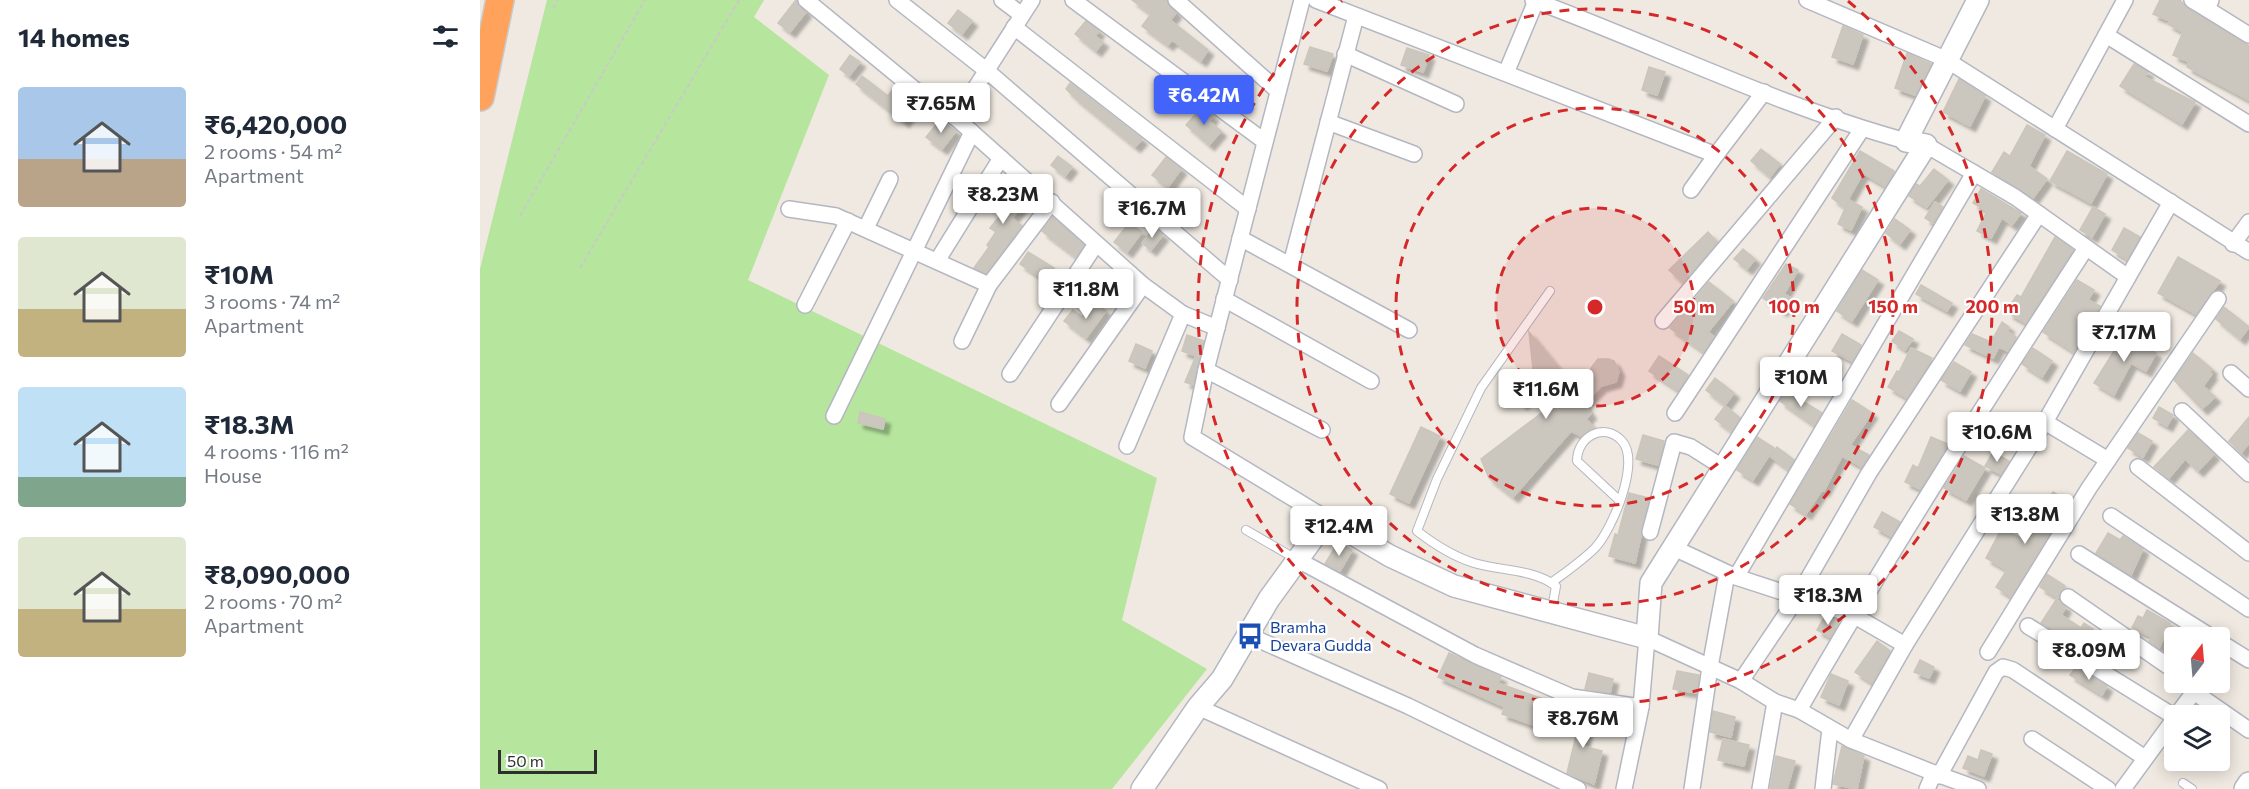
<!DOCTYPE html>
<html lang="en">
<head>
<meta charset="utf-8">
<style>
	:root { --surface:#fff; --page:#f2f2f3; --text:#1f2937; --muted:#747a83; --accent:#4264fb }
	body { margin:0; font-family:Commissioner,sans-serif; background:var(--page); color:var(--text); height:100vh; display:flex; flex-direction:column; font-size:22px; white-space:nowrap }
	* { box-sizing:border-box; margin:0 }
	p { font-size:20px; color:var(--muted) }
	.icon { flex:none; width:33px; height:33px; fill:none; stroke:currentColor; stroke-width:2; stroke-linecap:round; stroke-linejoin:round }
	.map { position:relative; flex:1; overflow:hidden }
	.panel { display:flex; flex-direction:column; background:var(--surface); width:480px }
	.panel>* { flex:none }
	.needle { width:39px; rotate:16deg }
	.fabs { position:absolute; left:1684px; top:627px; display:grid; gap:12px }
	.fabs a { display:grid; place-items:center; width:66px; height:66px; border-radius:6px; background:var(--surface); box-shadow:0 3px 15px #0003; font-size:30px }
	.scale { position:absolute; left:18px; bottom:15px; width:99px; box-sizing:border-box; padding-left:6px; border:3px solid #2e2e2e; border-top:0; font-size:16px; line-height:21px; white-space:nowrap; color:#2e2e2e; -webkit-text-stroke:4px #fff; paint-order:stroke }
	.price { position:absolute; translate:-50% -51px; padding:0 14px; border-radius:6px; background:#fff; color:#222; font-size:20px; line-height:39px; filter:drop-shadow(0 2px 3px #0008) }
	.price::after { content:''; position:absolute; left:50%; top:36px; width:18px; height:14px; margin-left:-9px; background:inherit; clip-path:polygon(0 0,100% 0,50% 100%) }
	.price.on { background:var(--accent); color:#fff }
	ul { padding:0; list-style:none }
	li { display:flex; align-items:center; gap:18px; height:150px; padding:0 18px }
	li span { display:grid; place-items:center; flex:none; width:168px; height:120px; border-radius:6px; color:#555 }
	li>.icon { margin-inline-start:auto }
	span .icon { width:72px; height:72px; fill:#fffc; stroke-width:1 }
	li b { font-size:26px }
	h2 { display:flex; justify-content:space-between; align-items:center; height:72px; padding:0 18px; font-size:26px }
	main { display:flex; flex:1; min-height:0 }
	.map>svg:first-child { display:block }
	.green { fill:#b6e59e }
	.building { fill:#cbc7bf; stroke:#cbc5ba; stroke-width:1.5; filter:url(#shadow) }
	.lines { fill:none; stroke-linecap:round; stroke-linejoin:round }
	.lane-casing { stroke:#b4b7c1; stroke-width:10 }
	.street-casing { stroke:#b4b7c1; stroke-width:18 }
	.secondary-casing { stroke:#b4b7c1; stroke-width:24 }
	.highway-casing { stroke:#c9c9c9; stroke-width:30 }
	.path { stroke:#c9c9c9; stroke-width:2; stroke-dasharray:4.5 3; stroke-linecap:butt }
	.lane { stroke:#fff; stroke-width:8 }
	.street { stroke:#fff; stroke-width:15 }
	.secondary { stroke:#fff; stroke-width:21 }
	.highway { stroke:#ffa35c; stroke-width:27 }
	.ring { fill:none; stroke:#d62828; stroke-width:3; stroke-dasharray:10 8 }
	.labels { text-anchor:middle; stroke-width:4.5; stroke-linejoin:round; paint-order:stroke }
	.transit-label { font-size:16px; fill:#164399; stroke:#fff; text-anchor:start }
	.centre { fill:#d62828; stroke:#fff; stroke-width:3 }
	.ring-label { font-size:18px; text-anchor:middle; font-weight:bold; fill:#d62828; stroke:#fff; stroke-width:4.5; stroke-linejoin:round; paint-order:stroke }
</style>
</head>
<body>
<main>
<section class="panel">
<h2>14 homes<svg class="icon" aria-label="filters" viewBox="0 0 24 24"><path d="M4 7h16M4 17h16"/><circle cx="9" cy="7" r="2"/><circle cx="15" cy="17" r="2"/></svg></h2>
<ul>
<li><span style="background:linear-gradient(#a9c7e8 60%,#b9a48a 0)"><svg class="icon" aria-label="home" viewBox="0 0 24 24"><path d="M3 11l9-7 9 7M6 9v11h12V9"/></svg></span><div><b>₹6,420,000</b><p>2 rooms · 54 m²</p><p>Apartment</p></div></li>
<li><span style="background:linear-gradient(#dfe7d0 60%,#c2b280 0)"><svg class="icon" aria-label="home" viewBox="0 0 24 24"><path d="M3 11l9-7 9 7M6 9v11h12V9"/></svg></span><div><b>₹10M</b><p>3 rooms · 74 m²</p><p>Apartment</p></div></li>
<li><span style="background:linear-gradient(#bfe0f5 75%,#7fa58c 0)"><svg class="icon" aria-label="home" viewBox="0 0 24 24"><path d="M3 11l9-7 9 7M6 9v11h12V9"/></svg></span><div><b>₹18.3M</b><p>4 rooms · 116 m²</p><p>House</p></div></li>
<li><span style="background:linear-gradient(#dfe7d0 60%,#c2b280 0)"><svg class="icon" aria-label="home" viewBox="0 0 24 24"><path d="M3 11l9-7 9 7M6 9v11h12V9"/></svg></span><div><b>₹8,090,000</b><p>2 rooms · 70 m²</p><p>Apartment</p></div></li>
</ul>
</section>
<div class="map">
<svg width="1769" height="789" viewBox="0 0 1769 789">
	<defs>
		<filter id="shadow"><feDropShadow dx="5.5" dy="5.5" stdDeviation="1.5" flood-color="#0004"/></filter>
	</defs>
	<rect width="100%" height="100%" fill="#efe9e1"/>
	<path class="green" d="M67 0H284L274 17 349 75 268 280 677 478 642 620 727 669 632 789H0V269Z"/>
	<g class="building">
		<path d="M316 0 326 12 310 32 298 23Z"/>
		<path d="M652 0H686L696 13 690 20 728 50 721 61 692 40 688 45 662 26 671 14Z"/>
		<path d="M1680 0H1700L1707 8 1769 46V100L1707 67 1709 62 1693 55 1703 32 1688 24 1690 21 1673 14Z"/>
		<path d="M478 10 492 21 482 34 468 23Z"/>
		<path d="M606 21 619 31 615 36 623 42 616 51 595 34Z"/>
		<path d="M1363 26 1383 35 1373 64 1352 57Z"/>
		<path d="M830 47 853 54 847 71 824 64Z"/>
		<path d="M927 48 949 55 943 72 921 65Z"/>
		<path d="M1427 53 1451 64 1435 95 1415 88Z"/>
		<path d="M370 55 380 62 369 76 360 69Z"/>
		<path d="M1654 64 1668 72 1665 77 1715 102 1702 124 1640 86Z"/>
		<path d="M1169 67 1185 72 1177 95 1162 90Z"/>
		<path d="M382 76 408 96 415 86 425 94 418 103 430 113 424 122 376 84Z"/>
		<path d="M1479 79 1505 96 1490 126 1463 112Z"/>
		<path d="M590 83 662 139 655 147 595 98 586 89Z"/>
		<path d="M722 107 733 116 729 121 741 131 729 145 706 125Z"/>
		<path d="M460 120 476 131 462 149 446 137Z"/>
		<path d="M1547 125 1565 135 1549 166 1567 179 1553 198 1512 172 1524 152 1530 156Z"/>
		<path d="M1281 149 1300 164 1290 177 1271 161Z"/>
		<path d="M1380 151 1414 171 1405 186 1383 173 1364 207 1352 198Z"/>
		<path d="M1587 151 1627 174 1611 203 1570 181Z"/>
		<path d="M578 156 592 167 585 176 571 165Z"/>
		<path d="M686 157 701 169 688 187 672 175Z"/>
		<path d="M1454 169 1468 180 1447 207 1429 196 1436 184 1440 186Z"/>
		<path d="M525 175 548 198 532 218 542 226 506 273 494 268 509 247 507 245 516 232 510 228 532 200 515 187Z"/>
		<path d="M1501 189 1541 213 1532 225 1522 218 1511 238 1497 231 1507 211 1493 203Z"/>
		<path d="M1369 200 1382 207 1371 230 1358 224Z"/>
		<path d="M1455 202 1463 207 1453 223 1445 218Z"/>
		<path d="M1613 207 1625 214 1612 237 1600 230Z"/>
		<path d="M573 217 604 245 596 257 562 231Z"/>
		<path d="M1415 219 1430 230 1420 244 1406 233Z"/>
		<path d="M649 223 662 232 647 252 634 242Z"/>
		<path d="M674 228 683 235 671 250 662 243Z"/>
		<path d="M1644 228 1660 237 1647 259 1632 250Z"/>
		<path d="M1228 232 1237 242 1203 283 1189 270Z"/>
		<path d="M1575 237 1593 250 1546 323 1528 313 1531 308 1529 307 1537 295 1541 297Z"/>
		<path d="M1263 249 1275 259 1267 269 1254 259Z"/>
		<path d="M548 252 574 268 566 281 540 264Z"/>
		<path d="M1698 257 1740 281 1716 314 1678 293Z"/>
		<path d="M1306 264 1318 270 1304 294 1311 298 1302 311 1283 298Z"/>
		<path d="M1382 270 1398 280 1372 321 1357 311Z"/>
		<path d="M1597 280 1614 290 1608 300 1620 306 1594 352 1563 332Z"/>
		<path d="M1229 282 1253 301 1228 332 1234 337 1224 352 1190 328Z"/>
		<path d="M1441 285 1472 303 1467 311 1436 294Z"/>
		<path d="M614 302 626 311 606 338 584 321 593 310 602 317Z"/>
		<path d="M1744 307 1769 327 1760 339 1736 319Z"/>
		<path d="M1522 322 1529 327 1527 331 1536 337 1528 351 1519 347 1513 358 1485 345 1492 334 1511 342Z"/>
		<path d="M1419 331 1433 339 1425 350 1412 341Z"/>
		<path d="M1049 332 1094 387 1110 376 1111 368 1118 359H1129L1134 361 1139 371 1136 382 1121 386 1104 404 1111 414 1106 419 1114 428 1101 436 1091 431 1033 497 1009 478 1001 459 1080 399 1066 378 1042 404 1032 395 1053 369Z"/>
		<path d="M1362 334 1381 345 1372 361 1352 351Z"/>
		<path d="M707 335 724 341 713 385 705 382 716 356 702 351Z"/>
		<path d="M1644 335 1676 353 1666 371 1651 363 1634 395 1614 383Z"/>
		<path d="M656 344 672 351 665 368 649 361Z"/>
		<path d="M1431 348 1452 358 1427 398 1408 387 1417 371 1419 372Z"/>
		<path d="M1553 348 1572 361 1562 377 1542 364Z"/>
		<path d="M1713 353 1732 369 1729 372 1732 374 1723 386 1735 397 1722 409 1694 380Z"/>
		<path d="M1179 356 1208 375 1198 390 1169 371Z"/>
		<path d="M1474 362 1491 372 1480 391 1461 380Z"/>
		<path d="M1235 378 1254 393 1245 405 1226 390Z"/>
		<path d="M1306 391 1342 413 1334 425 1300 401Z"/>
		<path d="M1372 400 1392 413 1370 445 1389 455 1382 467 1362 456 1344 491 1342 490 1326 514 1310 504Z"/>
		<path d="M1245 406 1260 418 1251 431 1235 419Z"/>
		<path d="M1679 407 1693 415 1687 426 1673 418Z"/>
		<path d="M380 412 405 419 403 429 378 423Z"/>
		<path d="M1769 417V443L1761 453 1749 441Z"/>
		<path d="M941 427 960 436 929 503 910 494Z"/>
		<path d="M1708 430 1734 454 1718 471 1705 459 1689 478 1674 467Z"/>
		<path d="M1658 433 1672 441 1663 457 1648 448Z"/>
		<path d="M1163 435 1184 441 1178 465 1156 459Z"/>
		<path d="M1277 437 1294 448 1273 480 1257 470Z"/>
		<path d="M1451 437 1468 444 1440 489 1425 482 1433 465 1438 468Z"/>
		<path d="M1297 447 1314 460 1308 469 1290 456Z"/>
		<path d="M1513 452 1529 461 1521 474 1505 466Z"/>
		<path d="M1484 456 1505 468 1486 500 1464 488Z"/>
		<path d="M1573 492 1589 502 1531 597 1516 587 1527 570 1506 558 1522 528 1544 540Z"/>
		<path d="M1149 493 1169 498 1155 563 1129 556 1135 534 1138 535Z"/>
		<path d="M1402 512 1420 522 1411 536 1394 527Z"/>
		<path d="M1628 533 1640 540 1643 536 1663 549 1651 575 1616 553Z"/>
		<path d="M858 542 872 550 860 571 845 564Z"/>
		<path d="M1567 574 1585 586 1578 598 1560 587Z"/>
		<path d="M1576 600 1586 607 1581 615 1601 628 1604 623 1613 629 1604 642 1588 631 1585 636 1561 623Z"/>
		<path d="M1667 610 1690 623 1679 648 1669 641 1672 637 1652 628 1658 616 1663 618Z"/>
		<path d="M1345 616 1360 621 1350 637 1337 630Z"/>
		<path d="M1397 641 1410 651 1392 683 1375 672Z"/>
		<path d="M969 653 1021 677 1018 683 1069 701 1059 727 1022 714 1025 707 958 677Z"/>
		<path d="M1440 660 1454 667 1449 678 1434 672Z"/>
		<path d="M1596 667 1627 686 1622 695 1590 675Z"/>
		<path d="M1197 671 1219 675 1216 693 1193 689Z"/>
		<path d="M1109 673 1133 679 1130 693 1105 689Z"/>
		<path d="M1351 674 1368 681 1359 705 1341 697Z"/>
		<path d="M1095 707 1112 710 1103 746 1122 751 1114 784 1087 773 1097 732 1090 730Z"/>
		<path d="M1233 711 1255 717 1251 737 1230 732Z"/>
		<path d="M1243 739 1269 745 1264 766 1238 760Z"/>
		<path d="M1362 746 1384 756 1377 789 1353 784Z"/>
		<path d="M1501 750 1512 754 1504 776 1483 768 1488 756 1498 760Z"/>
		<path d="M1296 756 1315 761 1307 789H1290Z"/>
	</g>
	<g class="lines">
		<g class="lane-casing">
			<g id="lane">
				<path d="M1070 291 1001 388 957 479 937 531C955 545 972 556 994 563 1021 571 1053 569 1076 586L1072 609"/>
				<path d="M766 530 816 559"/>
				<path d="M1071 583C1086 572 1102 561 1115 548 1132 530 1161 462 1142 441 1124 421 1097 437 1097 461L1140 501"/>
				<path d="M1703 783 1712 789"/>
			</g>
		</g>
		<g class="street-casing">
			<g id="street">
				<path d="M326 0 450 102 476 118"/>
				<path d="M417 0 506 70 750 280"/>
				<path d="M522 0 542 15"/>
				<path d="M552 0 476 118 663 285 703 314 737 328"/>
				<path d="M593 0 784 141"/>
				<path d="M696 0 798 91"/>
				<path d="M822 0 726 370 712 437 847 519"/>
				<path d="M836 0 1236 155 1284 92"/>
				<path d="M1053 0C1177 46 1298 106 1426 141"/>
				<path d="M1327 0 1465 59 1769 252"/>
				<path d="M1712 0 1727 9"/>
				<path d="M1731 0 1727 9 1769 35"/>
				<path d="M534 27 768 209"/>
				<path d="M1626 35 1769 124"/>
				<path d="M865 54 976 104"/>
				<path d="M1026 73 1056 1"/>
				<path d="M848 122 934 154"/>
				<path d="M1575 129 1645 0"/>
				<path d="M1446 145 1535 197 1648 277"/>
				<path d="M1211 190 1236 155"/>
				<path d="M309 209 356 216 509 285 572 202"/>
				<path d="M386 228 410 179"/>
				<path d="M760 238 929 330"/>
				<path d="M1753 244 1769 222"/>
				<path d="M457 261 521 158"/>
				<path d="M811 264 876 16"/>
				<path d="M744 299 891 381"/>
				<path d="M325 305 368 221"/>
				<path d="M1183 321 1356 117"/>
				<path d="M482 341 509 285"/>
				<path d="M726 370 842 430"/>
				<path d="M1751 373 1769 389"/>
				<path d="M530 374 616 244"/>
				<path d="M579 404 663 285"/>
				<path d="M1702 411 1769 474"/>
				<path d="M1195 413 1382 129"/>
				<path d="M354 416 492 132"/>
				<path d="M1565 422 1628 460"/>
				<path d="M647 446 703 314"/>
				<path d="M1658 467 1769 553"/>
				<path d="M1631 516 1769 609"/>
				<path d="M1170 532 1194 442 1211 447 1244 468"/>
				<path d="M1194 548 1256 577 1373 615 1425 645"/>
				<path d="M1599 554 1733 638"/>
				<path d="M818 560 995 655 1092 697 1161 707"/>
				<path d="M1256 577 1494 173"/>
				<path d="M1588 597 1695 671"/>
				<path d="M1548 626 1695 717"/>
				<path d="M770 636 928 706 1098 789"/>
				<path d="M1740 642 1769 660"/>
				<path d="M1508 652 1609 488 1738 299"/>
				<path d="M1261 681 1317 598 1389 473 1559 214"/>
				<path d="M1714 692 1769 730"/>
				<path d="M718 707 899 789"/>
				<path d="M1319 710C1409 553 1507 400 1606 248"/>
				<path d="M1696 716 1714 692V684"/>
				<path d="M1552 739 1628 789"/>
				<path d="M1371 740 1454 773 1447 789"/>
				<path d="M1454 773 1498 789"/>
				<path d="M1459 776 1516 672 1523 667 1533 670 1665 758"/>
				<path d="M1144 789 1161 707 1167 638 1261 681 1295 702 1319 710 1371 740 1425 645 1565 422 1691 202"/>
				<path d="M1212 789 1230 667 1247 574"/>
				<path d="M1280 789 1295 702"/>
				<path d="M1343 789 1350 729"/>
				<path d="M1643 789 1695 718"/>
			</g>
		</g>
		<g class="secondary-casing">
			<g id="secondary">
				<path d="M662 789 718 707 742 679 789 599 847 519 910 556 974 586 1167 638 1171 583 1446 145 1426 141 1498 0"/>
				<path d="M1765 789 1769 783"/>
			</g>
		</g>
		<g class="highway-casing">
			<path id="highway" d="M0 97 20 0"/>
		</g>
		<g class="path">
			<path d="M73 8 78 0"/>
			<path d="M40 216 165 0"/>
			<path d="M100 268 259 0"/>
		</g>
		<use href="#lane" class="lane"/>
		<use href="#street" class="street"/>
		<use href="#secondary" class="secondary"/>
		<use href="#highway" class="highway"/>
	</g>
	<circle cx="1115" cy="307" r="99" fill="#d62828" fill-opacity=".12"/>
	<g class="ring">
		<circle cx="1115" cy="307" r="99"/>
		<circle cx="1115" cy="307" r="199"/>
		<circle cx="1115" cy="307" r="298"/>
		<path d="M1368 1A397 397 0 1 1 862 1"/>
	</g>
	<defs>
		<g id="bus-bare" transform="scale(2.07)"><path d="M-5-6H5V4H4V6H2V4H-2V6H-4V4H-5ZM-3.5-4V0h7V-4ZM-3.5 1.2v1.5H-2V1.2ZM2 1.2v1.5H3.5V1.2Z" fill="#1a4fb4" stroke="#fff" stroke-width="2.5" paint-order="stroke"/></g>
	</defs>
	<g fill-rule="evenodd">
		<use href="#bus-bare" x="770" y="636"/>
	</g>
	<g class="labels">
		<g class="transit-label">
			<text x="790" y="633">Bramha<tspan x="790" dy="18">Devara Gudda</tspan></text>
		</g>
	</g>
	<circle cx="1115" cy="307" r="9" class="centre"/>
	<g class="ring-label">
		<text x="1214" y="313">50 m</text>
		<text x="1314" y="313">100 m</text>
		<text x="1413" y="313">150 m</text>
		<text x="1512" y="313">200 m</text>
	</g>
</svg>
<div class="fabs">
<a><svg class="needle" viewBox="-14 -14 28 28"><path d="M0-13l5 13h-10z" fill="#e53935"/><path d="M0 13l5-13h-10z" fill="#747a83"/></svg></a>
<a><svg class="icon" aria-label="layers" viewBox="0 0 24 24"><path d="M12 4l9 5-9 5-9-5zM3 14l9 5 9-5"/></svg></a>
</div>
<div class="scale">50 m</div>
<b class="price on" style="left:724px;top:126px">₹6.42M</b>
<b class="price" style="left:461px;top:134px">₹7.65M</b>
<b class="price" style="left:523px;top:225px">₹8.23M</b>
<b class="price" style="left:672px;top:239px">₹16.7M</b>
<b class="price" style="left:606px;top:320px">₹11.8M</b>
<b class="price" style="left:1644px;top:363px">₹7.17M</b>
<b class="price" style="left:1321px;top:408px">₹10M</b>
<b class="price" style="left:1066px;top:420px">₹11.6M</b>
<b class="price" style="left:1517px;top:463px">₹10.6M</b>
<b class="price" style="left:1545px;top:545px">₹13.8M</b>
<b class="price" style="left:859px;top:557px">₹12.4M</b>
<b class="price" style="left:1348px;top:626px">₹18.3M</b>
<b class="price" style="left:1609px;top:681px">₹8.09M</b>
<b class="price" style="left:1103px;top:749px">₹8.76M</b>
</div>
</main>
</body>
</html>
